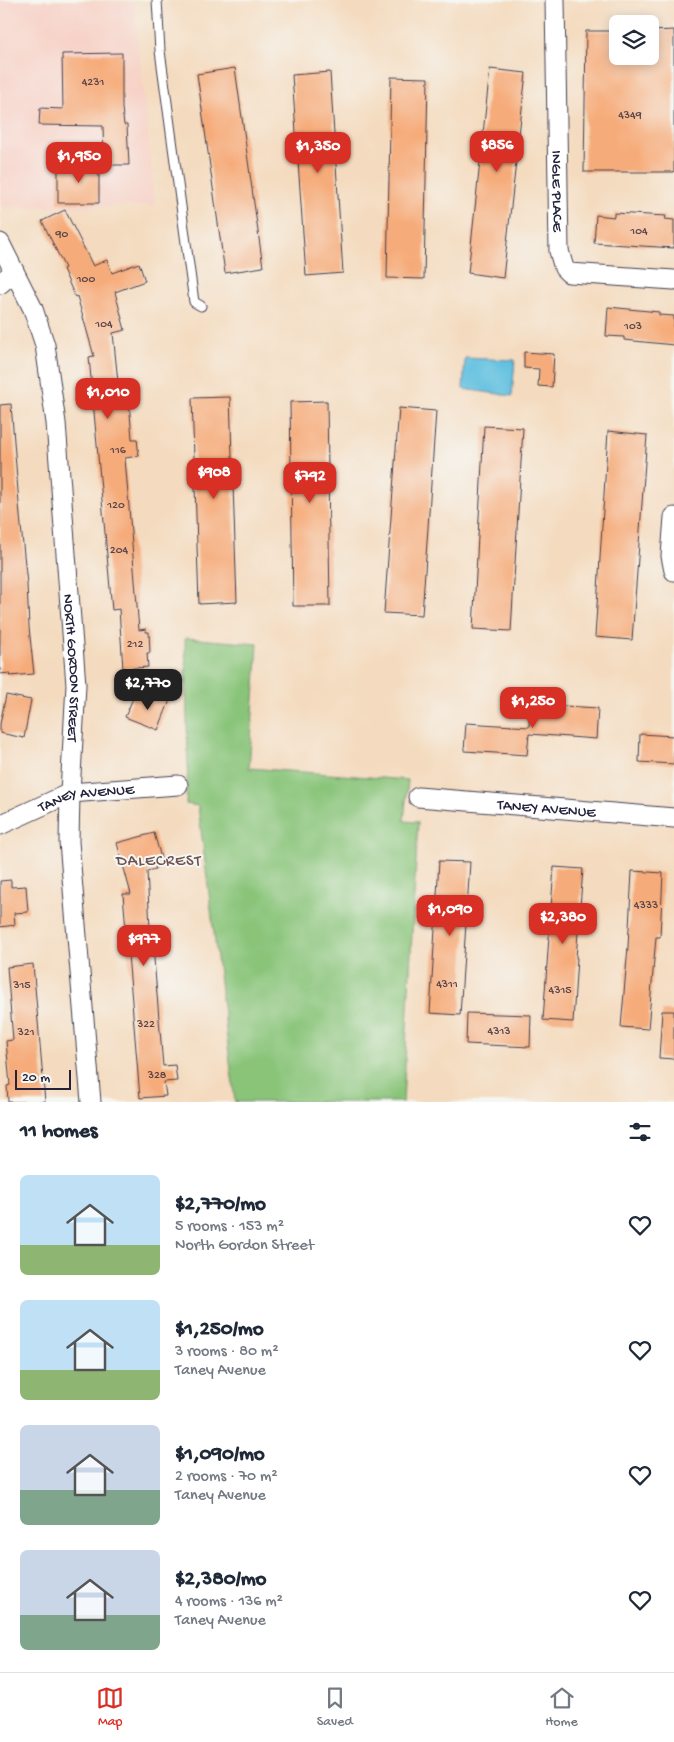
<!DOCTYPE html>
<html lang="en">
<head>
<meta charset="utf-8">
<style>
	:root { --surface:#fff; --page:#f2f2f3; --text:#1f2937; --muted:#747a83; --line:#e0e1e3; --accent:#d93025 }
	body { margin:0; font-family:"Gochi Hand",sans-serif; background:var(--page); color:var(--text); height:100vh; display:flex; flex-direction:column; font-size:19px; white-space:nowrap }
	* { box-sizing:border-box; margin:0 }
	p { font-size:16px; color:var(--muted) }
	.icon { flex:none; width:28px; height:28px; fill:none; stroke:currentColor; stroke-width:2; stroke-linecap:round; stroke-linejoin:round }
	.map { position:relative; height:1102px; overflow:hidden }
	.side { display:flex; flex-direction:column; background:var(--surface); flex:1 }
	.side>* { flex:none }
	.controls { position:absolute; left:609px; top:15px; display:grid; gap:10px }
	.controls a { display:grid; place-items:center; width:50px; height:50px; border-radius:8px; background:var(--surface); box-shadow:0 2px 12px #0003; font-size:25px }
	.scale { position:absolute; left:15px; bottom:12px; width:56px; box-sizing:border-box; padding-left:5px; border:2px solid #22223b; border-top:0; font-size:14px; line-height:18px; white-space:nowrap; color:#22223b; -webkit-text-stroke:4px #f6f6f2; paint-order:stroke }
	.price { position:absolute; translate:-50% -42px; padding:0 11px; border-radius:10px; background:var(--accent); color:#fff; font-size:16px; line-height:32px; filter:drop-shadow(0 1px 2px #0008) }
	.price::after { content:''; position:absolute; left:50%; top:30px; width:15px; height:11px; margin-left:-8px; background:inherit; clip-path:polygon(0 0,100% 0,50% 100%) }
	.price.active { background:#222; color:#fff }
	ul { padding:0; list-style:none }
	li { display:flex; align-items:center; gap:15px; height:125px; padding:0 20px }
	li span { display:grid; place-items:center; flex:none; width:140px; height:100px; border-radius:8px; color:#555 }
	li>.icon { margin-inline-start:auto }
	span .icon { width:60px; height:60px; fill:#fffc; stroke-width:1 }
	li b { font-size:21px }
	h2 { display:flex; justify-content:space-between; align-items:center; height:60px; padding:0 20px; font-size:21px }
	.tabs { display:flex; justify-content:space-around; align-items:center; height:70px; border-top:1px solid var(--line); background:var(--surface); font-size:14px; color:var(--muted) }
	.tabs a { display:grid; justify-items:center; gap:2px }
	.tabs .active { color:var(--accent) }
	.map>svg:first-child { display:block }
	.built { fill:#f7d1c6 }
	.green { fill:#89c479; stroke:#56735a }
	.water { fill:#61c0e0; stroke:#42718e }
	.building { fill:#f6ac7a }
	.lines { fill:none; stroke-linecap:round; stroke-linejoin:round }
	.service-casing { stroke:#423e4f; stroke-width:11 }
	.minor-casing { stroke:#423e4f; stroke-width:21 }
	.service { stroke:#fff; stroke-width:9 }
	.minor { stroke:#fff; stroke-width:19 }
	.labels { text-anchor:middle; stroke-width:4; stroke-linejoin:round; paint-order:stroke }
	.number-label { font-size:12px; fill:#57444b }
	.street-label { font-size:15px; fill:#22223b; stroke:#f6f6f2 }
	.neighbourhood-label { font-size:16px; letter-spacing:1px; fill:#6c5251; stroke:#f6f6f2 }
</style>
</head>
<body>
<div class="map">
<svg width="674" height="1102" viewBox="0 0 674 1102">
	<rect width="100%" height="100%" fill="#f6f6f2"/>
	<filter id="ink" filterUnits="userSpaceOnUse"><feTurbulence type="fractalNoise" baseFrequency=".02" numOctaves="2"/><feDisplacementMap in="SourceGraphic" scale="10" xChannelSelector="R" yChannelSelector="G"/><feConvolveMatrix kernelMatrix="1 2 1 2 8 2 1 2 1" color-interpolation-filters="sRGB"/></filter>
	<filter id="wash" filterUnits="userSpaceOnUse"><feTurbulence type="fractalNoise" baseFrequency=".0096" numOctaves="4" result="noise"/><feDisplacementMap in="SourceGraphic" scale="20" xChannelSelector="R" yChannelSelector="G"/><feGaussianBlur stdDeviation="1.12" result="paint"/><feColorMatrix in="noise" values="0 0 0 0 0 0 0 0 0 0 0 0 0 0 0 0 0 1.4 0 .05"/><feComposite in="paint" operator="in"/></filter>
	<g filter="url(#wash)">
		<rect width="100%" height="100%" fill="#f4dbbf"/>
		<path class="built" d="M0 0 134 2 155 206 10 207 0 205Z"/>
		<path class="green" d="M185 638 258 644 249 768 408 780 404 821 418 822 403 1102H235L198 806 186 804 188 763Z"/>
		<path class="water" d="M465 358 515 360 512 396 463 389Z"/>
		<g id="blocks">
			<g class="building">
				<path d="M674 30V172H584L586 31H618V56H650V31Z"/>
				<path d="M122 53V108L124 125H127L129 165H104L103 126 39 125 40 108 63 109 62 54Z"/>
				<path d="M235 68 263 267 225 273 197 74Z"/>
				<path d="M490 69 526 73 503 278 468 273Z"/>
				<path d="M330 72 343 273 306 276 292 75Z"/>
				<path d="M391 77 428 78 424 279 387 278Z"/>
				<path d="M83 164H99V203H58V167H84Z"/>
				<path d="M65 210 93 266 107 260 112 273 139 263 145 281 115 292 125 330 113 333 120 402 129 401 132 439H137L139 456 125 458 139 630 146 629V632H149L150 653H147L148 667 123 669 119 609 112 610 89 357 94 356 77 296 75 297 63 269 65 268 42 221Z"/>
				<path d="M614 213 666 216 665 219 674 220V248L594 243 596 215 614 217Z"/>
				<path d="M608 307 659 312V315L674 316V345L624 340V337L606 336Z"/>
				<path d="M524 352 554 354 552 387 538 386 539 369 524 368Z"/>
				<path d="M230 397 237 602 199 604 192 398Z"/>
				<path d="M327 401 330 606H293L290 402Z"/>
				<path d="M11 404 20 516 27 584 29 627 34 674 9 676 10 673 0 674V405Z"/>
				<path d="M399 408 436 411 422 615 384 613Z"/>
				<path d="M484 426 523 428 511 631 473 629Z"/>
				<path d="M608 431 647 435 632 640 595 637Z"/>
				<path d="M6 695 31 700 24 738 0 733V724Z"/>
				<path d="M157 695 170 700 158 730 125 717 134 696 153 703Z"/>
				<path d="M530 704 598 708 596 739 529 734 527 755 464 751 466 723 529 727Z"/>
				<path d="M640 734 674 736V764L639 762Z"/>
				<path d="M154 833 161 858 153 860 156 869 147 871 151 947H153L163 1066 175 1065 177 1081 164 1082 166 1096 140 1098 123 894H131L117 843Z"/>
				<path d="M439 861 470 862 460 1015 430 1013Z"/>
				<path d="M554 867 583 869 576 958H577L573 1022 543 1020Z"/>
				<path d="M632 871 663 873 660 937H656L648 1029 621 1027 628 947Z"/>
				<path d="M11 880V887L26 886 28 912 14 913 15 925 0 927V881Z"/>
				<path d="M33 964 45 1102H8L7 1086 10 1085 6 1041 13 1040 7 967Z"/>
				<path d="M662 1011H674V1059L659 1058Z"/>
				<path d="M467 1013 531 1015 530 1047 466 1044Z"/>
			</g>
		</g>
	</g>
	<g filter="url(#ink)">
		<use href="#blocks" fill-opacity="0" stroke="#423e4f" stroke-width="1"/>
		<g class="lines">
			<g class="service-casing">
				<path id="service" d="M157 0 160 51 194 302 201 306"/>
			</g>
			<g class="minor-casing">
				<g id="minor">
					<path id="s1" d="M555 0 559 251 564 268 569 273 674 280"/>
					<path id="s2" d="M0 243 33 309 45 345 56 423 76 685 70 793 69 842 91 1102"/>
					<path d="M0 284 14 271"/>
					<path d="M674 517 671 556 674 571"/>
					<path id="s3" d="M418 797 674 818"/>
					<path id="s4" d="M0 825 70 793 178 785"/>
				</g>
			</g>
			<use href="#service" class="service"/>
			<use href="#minor" class="minor"/>
		</g>
	</g>
	<g class="labels">
		<g class="number-label">
			<text x="93" y="85">4231</text>
			<text x="630" y="118">4349</text>
			<text x="639" y="234">104</text>
			<text x="62" y="237">90</text>
			<text x="86" y="282">100</text>
			<text x="104" y="327">104</text>
			<text x="633" y="329">103</text>
			<text x="118" y="453">116</text>
			<text x="116" y="508">120</text>
			<text x="119" y="553">204</text>
			<text x="135" y="647">212</text>
			<text x="646" y="908">4333</text>
			<text x="447" y="987">4311</text>
			<text x="22" y="988">315</text>
			<text x="560" y="993">4315</text>
			<text x="146" y="1027">322</text>
			<text x="499" y="1034">4313</text>
			<text x="26" y="1035">321</text>
			<text x="157" y="1078">328</text>
		</g>
		<g class="street-label">
			<text dy="5" stroke="none"><textPath href="#s1" startOffset="191">INGLE PLACE</textPath></text>
			<text dy="5" stroke="none"><textPath href="#s2" startOffset="436">NORTH GORDON STREET</textPath></text>
			<text dy="5" stroke="none"><textPath href="#s4" startOffset="92">TANEY AVENUE</textPath></text>
			<text dy="5" stroke="none"><textPath href="#s3" startOffset="129">TANEY AVENUE</textPath></text>
		</g>
		<g class="neighbourhood-label">
			<text x="159" y="865">DALECREST</text>
		</g>
	</g>
</svg>
<div class="controls">
<a><svg class="icon" aria-label="layers" viewBox="0 0 24 24"><path d="M12 4l9 5-9 5-9-5zM3 14l9 5 9-5"/></svg></a>
</div>
<div class="scale">20 m</div>
<b class="price" style="left:497px;top:173px">$856</b>
<b class="price" style="left:318px;top:174px">$1,350</b>
<b class="price" style="left:79px;top:184px">$1,950</b>
<b class="price" style="left:108px;top:420px">$1,010</b>
<b class="price" style="left:214px;top:500px">$908</b>
<b class="price" style="left:310px;top:504px">$792</b>
<b class="price active" style="left:148px;top:711px">$2,770</b>
<b class="price" style="left:533px;top:729px">$1,250</b>
<b class="price" style="left:450px;top:937px">$1,090</b>
<b class="price" style="left:563px;top:945px">$2,380</b>
<b class="price" style="left:144px;top:967px">$977</b>
</div>
<section class="side">
<h2>11 homes<svg class="icon" aria-label="filters" viewBox="0 0 24 24"><path d="M4 7h16M4 17h16"/><circle cx="9" cy="7" r="2"/><circle cx="15" cy="17" r="2"/></svg></h2>
<ul>
<li><span style="background:linear-gradient(#bfe0f5 70%,#8fb573 0)"><svg class="icon" aria-label="home" viewBox="0 0 24 24"><path d="M3 11l9-7 9 7M6 9v11h12V9"/></svg></span><div><b>$2,770/mo</b><p>5 rooms · 153 m²</p><p>North Gordon Street</p></div><svg class="icon" aria-label="heart" viewBox="0 0 24 24"><path d="M12 20l-8-8c-3-5 5-10 8-4 3-6 11-1 8 4z"/></svg></li>
<li><span style="background:linear-gradient(#bfe0f5 70%,#8fb573 0)"><svg class="icon" aria-label="home" viewBox="0 0 24 24"><path d="M3 11l9-7 9 7M6 9v11h12V9"/></svg></span><div><b>$1,250/mo</b><p>3 rooms · 80 m²</p><p>Taney Avenue</p></div><svg class="icon" aria-label="heart" viewBox="0 0 24 24"><path d="M12 20l-8-8c-3-5 5-10 8-4 3-6 11-1 8 4z"/></svg></li>
<li><span style="background:linear-gradient(#c9d6e8 65%,#7fa58c 0)"><svg class="icon" aria-label="home" viewBox="0 0 24 24"><path d="M3 11l9-7 9 7M6 9v11h12V9"/></svg></span><div><b>$1,090/mo</b><p>2 rooms · 70 m²</p><p>Taney Avenue</p></div><svg class="icon" aria-label="heart" viewBox="0 0 24 24"><path d="M12 20l-8-8c-3-5 5-10 8-4 3-6 11-1 8 4z"/></svg></li>
<li><span style="background:linear-gradient(#c9d6e8 65%,#7fa58c 0)"><svg class="icon" aria-label="home" viewBox="0 0 24 24"><path d="M3 11l9-7 9 7M6 9v11h12V9"/></svg></span><div><b>$2,380/mo</b><p>4 rooms · 136 m²</p><p>Taney Avenue</p></div><svg class="icon" aria-label="heart" viewBox="0 0 24 24"><path d="M12 20l-8-8c-3-5 5-10 8-4 3-6 11-1 8 4z"/></svg></li>
</ul>
</section>
<nav class="tabs">
<a class="active"><svg class="icon" aria-label="map" viewBox="0 0 24 24"><path d="M3 6l6-2 6 2 6-2v14l-6 2-6-2-6 2zM9 4v14M15 6v14"/></svg>Map</a>
<a><svg class="icon" aria-label="saved" viewBox="0 0 24 24"><path d="M7 4h10v16l-5-4-5 4z"/></svg>Saved</a>
<a><svg class="icon" aria-label="home" viewBox="0 0 24 24"><path d="M3 11l9-7 9 7M6 9v11h12V9"/></svg>Home</a>
</nav>
</body>
</html>
